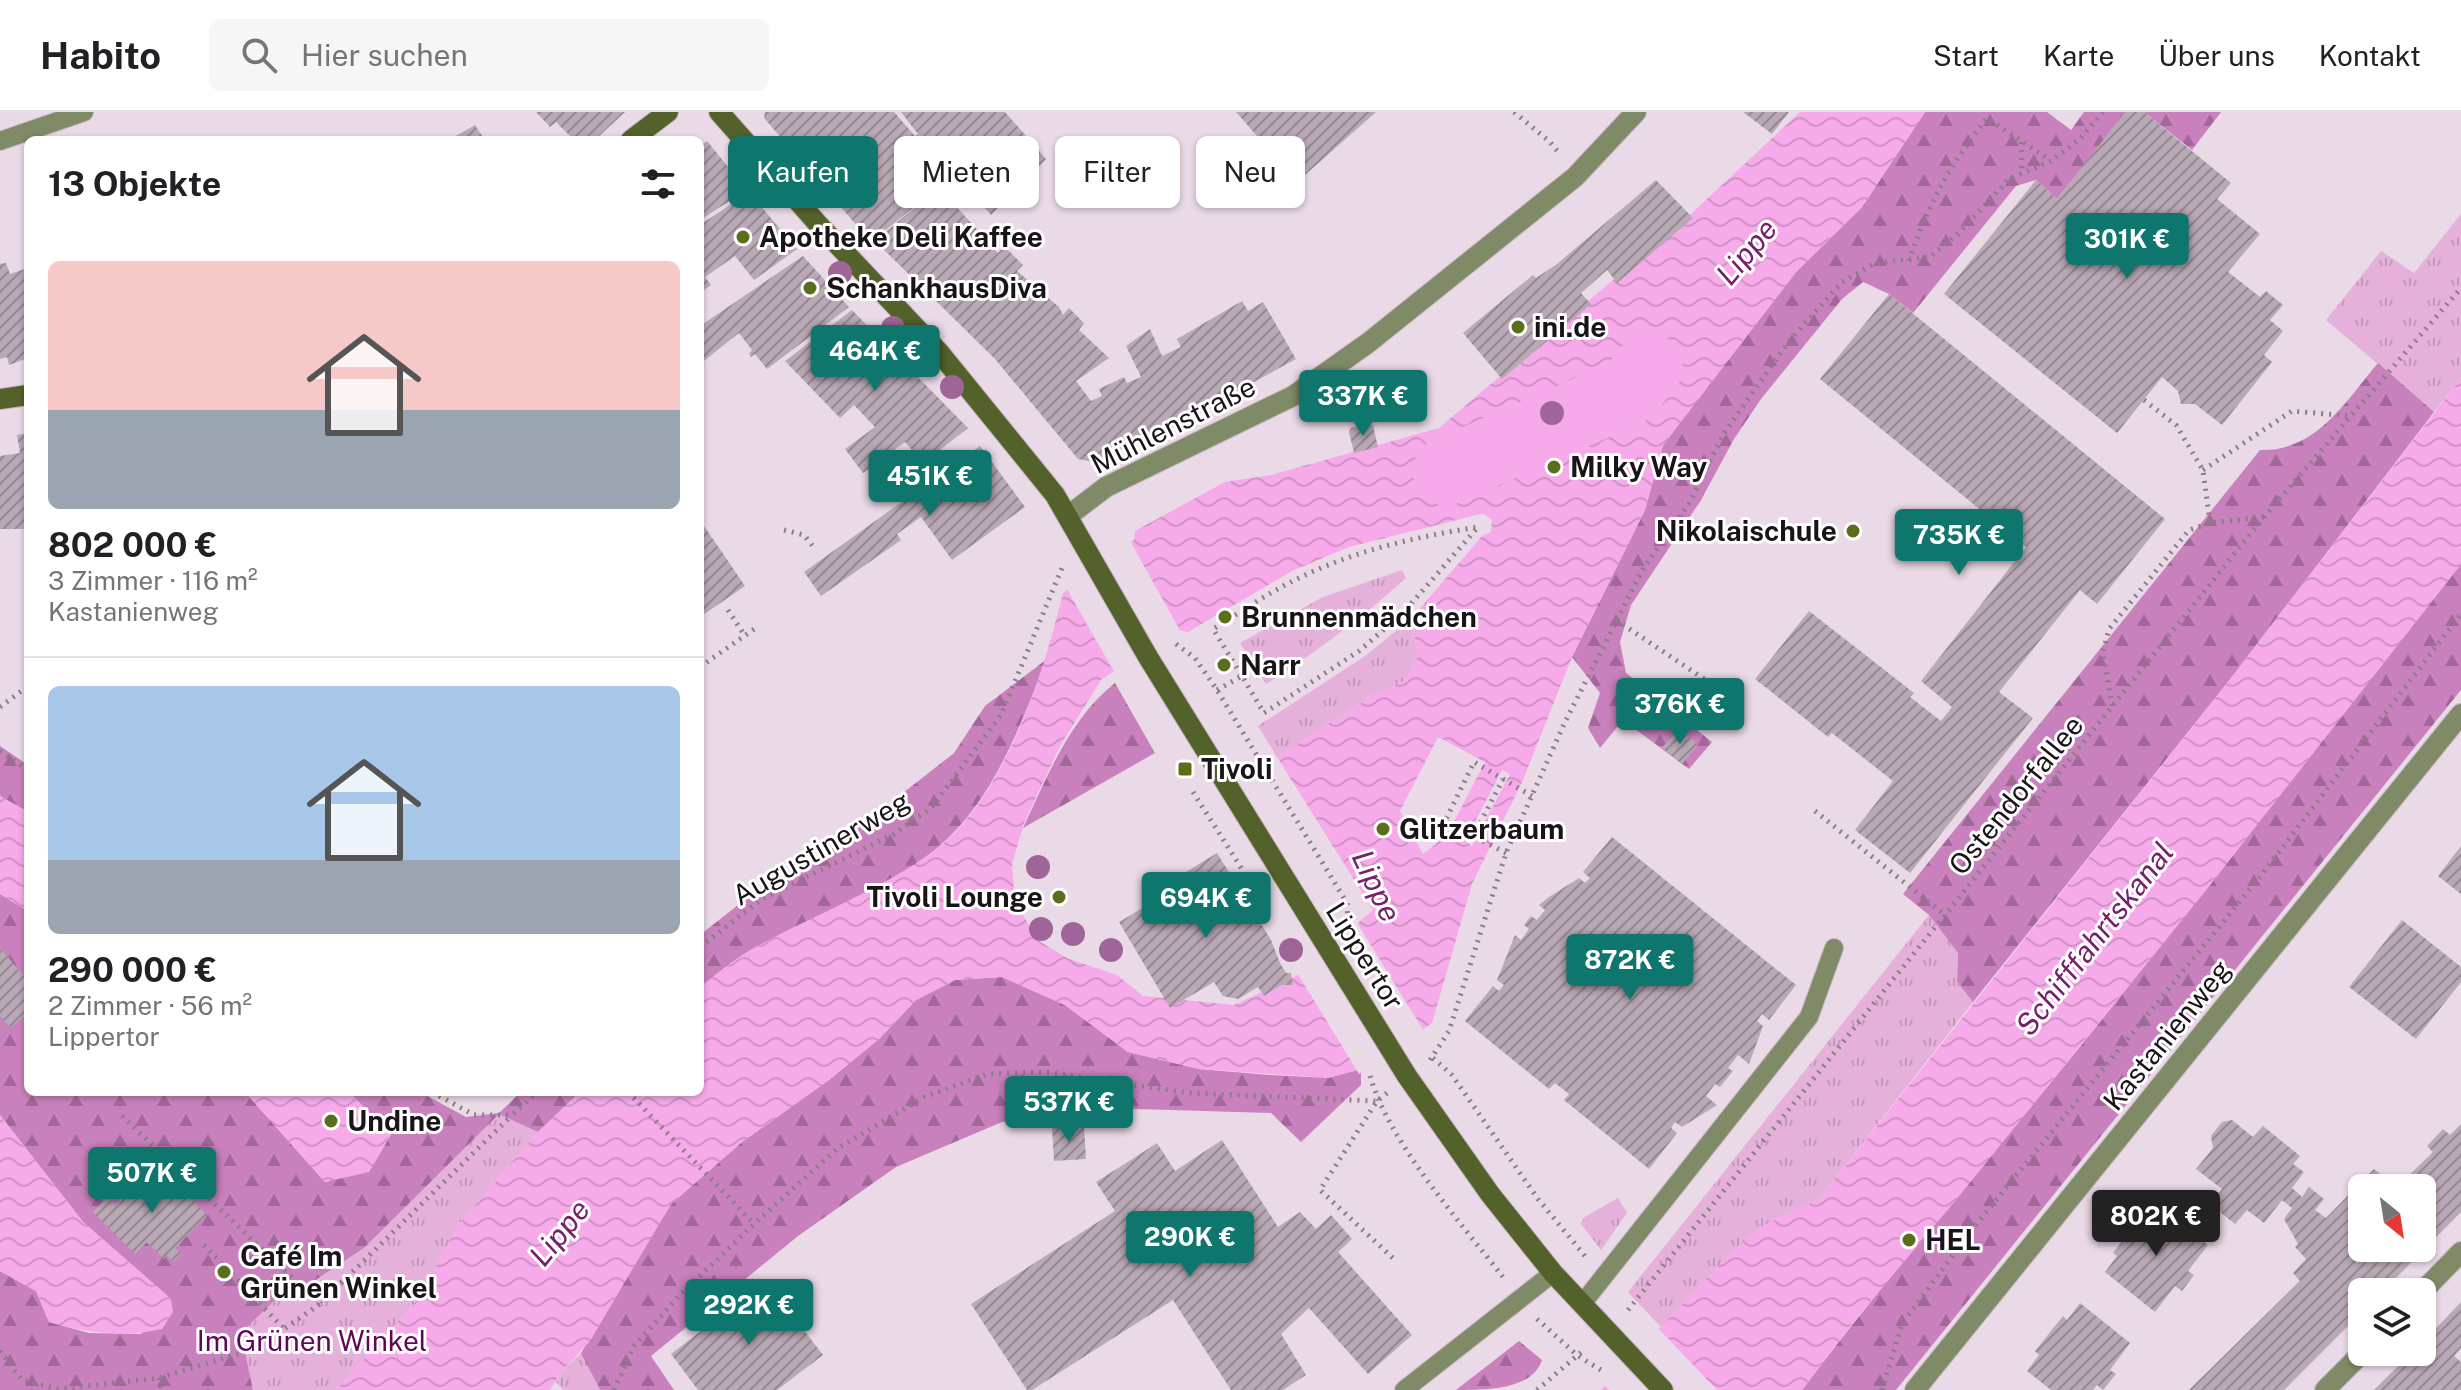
<!DOCTYPE html>
<html lang="de">
<head>
<meta charset="utf-8">
<style>
	:root { --surface:#fff; --page:#f6f6f6; --text:#202124; --muted:#757577; --line:#e0e0e0; --accent:#0f766e }
	body { margin:0; font-family:"Public Sans",sans-serif; background:var(--page); color:var(--text); height:100vh; display:flex; flex-direction:column; font-size:30px; white-space:nowrap }
	* { box-sizing:border-box; margin:0 }
	p { font-size:26px; color:var(--muted) }
	.icon { flex:none; width:44px; height:44px; fill:none; stroke:currentColor; stroke-width:2; stroke-linecap:round; stroke-linejoin:round }
	.map { position:relative; flex:1; overflow:hidden }
	.details { position:absolute; left:24px; top:24px; width:680px; height:960px; display:flex; flex-direction:column; background:var(--surface); border-radius:12px; box-shadow:0 2px 6px #0004 }
	.details>* { flex:none }
	.banner { position:absolute; left:728px; top:24px; width:760px; height:72px; display:flex; gap:16px }
	.needle { width:52px; rotate:150deg }
	.tools { position:absolute; left:2348px; top:1062px; display:grid; gap:16px }
	.tools a { display:grid; place-items:center; width:88px; height:88px; border-radius:12px; background:var(--surface); box-shadow:0 2px 6px #0004; font-size:40px }
	.price { position:absolute; translate:-50% -68px; padding:0 18px; border-radius:8px; background:var(--accent); color:#fff; font-size:26px; line-height:52px; filter:drop-shadow(0 2px 4px #0008) }
	.price::after { content:''; position:absolute; left:50%; top:48px; width:24px; height:18px; margin-left:-12px; background:inherit; clip-path:polygon(0 0,100% 0,50% 100%) }
	.price.on { background:#222; color:#fff }
	ul { padding:0; list-style:none }
	li { display:grid; align-content:center; gap:16px; height:424px; padding:0 24px }
	li+li { border-top:2px solid var(--line) }
	li span { display:grid; place-items:center; height:248px; border-radius:12px; color:#555 }
	li>.icon { margin-inline-start:auto }
	span .icon { width:144px; height:144px; fill:#fffc; stroke-width:1 }
	li b { font-size:34px }
	h2 { display:flex; justify-content:space-between; align-items:center; height:96px; padding:0 24px; font-size:34px }
	.pill { padding:0 28px; border-radius:12px; background:var(--surface); box-shadow:0 2px 6px #0004; font-size:28px; line-height:72px }
	.pill.on { background:var(--accent); color:#fff }
	header { display:flex; align-items:center; gap:48px; box-sizing:border-box; height:112px; padding:0 40px; background:var(--surface); border-bottom:2px solid var(--line) }
	header strong { font-size:38px }
	nav { display:flex; gap:44px; margin-inline-start:auto; font-size:28px }
	.search { width:560px; height:72px; background:var(--page); display:flex; align-items:center; gap:20px; box-sizing:border-box; padding:0 28px; border-radius:12px; color:var(--muted); font-size:30px }
	.map>svg:first-child { display:block }
	.grass { fill:url(#grass-tufts) }
	.forest { fill:url(#forest-firs) }
	.water { fill:url(#water-waves); fill-rule:evenodd }
	.pier { fill:#ead9e6 }
	.lines { fill:none; stroke-linecap:round; stroke-linejoin:round }
	.river { stroke:#f6aae9; stroke-width:68 }
	.building { fill:url(#building-hatch); fill-rule:evenodd }
	.lane-casing { stroke:#c5b6c1; stroke-width:20 }
	.street-casing { stroke:#c5b6c1; stroke-width:22 }
	.secondary-casing { stroke:#c5b6c1; stroke-width:22 }
	.path { stroke:#897e87; stroke-width:5; stroke-dasharray:2 6; stroke-linecap:butt }
	.lane { stroke:#7f8a66; stroke-width:18 }
	.street { stroke:#7f8a66; stroke-width:20 }
	.secondary { stroke:#53612a; stroke-width:20 }
	.tree { fill:#9f6598 }
	.poi-dot { fill:#5b6e1b; stroke:#fff; stroke-width:3 }
	.labels { text-anchor:middle; stroke-width:6; stroke-linejoin:round; paint-order:stroke }
	.poi-label { font-size:28px; font-weight:bold; fill:#1a1419; stroke:#fff; text-anchor:start }
	.street-label { font-size:28px; fill:#1a1419; stroke:#fff }
	.park-label { font-size:28px; fill:#610659; stroke:#fff }
	.water-label { font-size:30px; font-style:italic; fill:#76206c; stroke:#fff }
</style>
</head>
<body>
<header>
<strong>Habito</strong>
<div class="search"><svg class="icon" aria-label="search" viewBox="0 0 24 24"><circle cx="10" cy="10" r="6"/><path d="M15 15l6 6"/></svg>Hier suchen</div>
<nav><a>Start</a><a>Karte</a><a>Über uns</a><a>Kontakt</a></nav>
</header>
<div class="map">
<svg width="2461" height="1278" viewBox="0 0 2461 1278">
	<defs>
		<pattern id="grass-tufts" width="24" height="20" patternUnits="userSpaceOnUse" patternTransform="scale(2)"><rect width="24" height="20" fill="#e5b1db"/><path d="M3 7l-1-3M5 7V3M7 7l1-3M15 17l-1-3M17 17v-4M19 17l1-3" fill="none" stroke="#c497bb"/></pattern>
		<pattern id="forest-firs" width="22" height="20" patternUnits="userSpaceOnUse" patternTransform="scale(2)"><rect width="22" height="20" fill="#c981bd"/><path d="M5 1l3.5 6h-7zM16 11l3.5 6h-7z" fill="#a26899"/></pattern>
		<pattern id="water-waves" width="16" height="10" patternUnits="userSpaceOnUse" patternTransform="scale(2)"><rect width="16" height="10" fill="#f6aae9"/><path d="M0 5q4-4 8 0t8 0" fill="none" stroke="#d291c7"/></pattern>
		<pattern id="building-hatch" width="6" height="6" patternUnits="userSpaceOnUse" patternTransform="scale(2)"><rect width="6" height="6" fill="#b9a8b5"/><path d="M-1 1l2-2M0 6l6-6M5 7l2-2" fill="none" stroke="#968892"/></pattern>
	</defs>
	<rect width="100%" height="100%" fill="#ead9e6"/>
	<g class="grass">
		<path d="M2461 102V266L2434 300 2326 208 2381 139 2414 161Z"/>
		<path d="M1566 277 1573 312 1555 345 1531 318 1533 288Z"/>
		<path d="M1402 458 1406 466C1362 506 1316 540 1266 572L1240 531 1323 485Z"/>
		<path d="M1411 507 1418 544 1404 569 1375 582 1277 645 1258 614 1365 544Z"/>
		<path d="M1929 803 1958 841 1957 870 1973 890 1819 1087 1761 1115 1729 1143 1661 1215 1628 1180Z"/>
		<path d="M499 1001 538 1020 459 1112 420 1185 336 1278H253L241 1221 282 1181 281 1168 293 1183 364 1136Z"/>
		<path d="M1618 1086 1627 1101 1601 1138 1581 1112 1583 1106Z"/>
		<path d="M581 1241 600 1278H563L556 1270 562 1259Z"/>
	</g>
	<g class="forest">
		<path d="M1925 0H2047L2071 18 2084 0H2126L2057 87 2036 68 2016 74 1913 201 1889 182 1863 170 1842 187 1761 287 1734 327 1701 388 1631 493 1620 530 1626 561 1712 630 1689 657 1623 608 1600 636 1588 616 1600 581 1572 545 1645 398 1663 333 1796 160 1862 95Z"/>
		<path d="M2144 0H2221L2192 38Z"/>
		<path d="M2378 251 2434 300 2231 566 1973 890 1957 870 1958 841 1929 803 1903 782 2260 338C2317 339 2344 291 2378 251Z"/>
		<path d="M2461 452V578L1896 1278H1802C1890 1161 1987 1050 2079 936 2208 776 2334 614 2461 452Z"/>
		<path d="M1047 547C1020 613 994 689 937 736 883 781 811 804 749 839 732 849 716 863 700 875V823L757 778 815 750 954 641 985 594Z"/>
		<path d="M1115 571 1155 641 1023 716C1047 665 1070 606 1115 571Z"/>
		<path d="M0 634 28 653V700L0 684Z"/>
		<path d="M0 782 28 799V980H245L325 1070 391 1023 349 980H420L466 1005 499 1001 521 980H580L538 1020 499 1002 364 1136 293 1183 281 1170 282 1181 241 1221 253 1278H0V1159L36 1179 49 1210 89 1221 141 1222 171 1187 83 1110 0 1003Z"/>
		<path d="M1002 865 1065 893 1128 940 1199 957 1270 963 1328 966 1361 957V973L1301 1030 1271 1001 1102 996 1073 998 1002 1010 896 1055 798 1124 651 1244 674 1278H600L581 1241 671 1092 742 1030 829 968 879 927 916 888 955 868Z"/>
		<path d="M1519 1229 1542 1248C1532 1278 1487 1278 1456 1278Z"/>
	</g>
	<g class="water">
		<path d="M1800 0H1925L1862 95 1796 160 1663 333 1645 398 1572 545 1523 668 1472 772 1432 911 1361 957 1328 966 1199 957 1128 940 1065 893 1002 865 955 868 916 888 879 927 829 968 742 1030 671 1092 590 1229 562 1259 550 1278H336L420 1185 459 1112 538 1020 580 980H700V875C716 863 732 849 749 839 810 804 878 780 935 738 1004 687 1044 560 1063 481L1134 428 1135 419 1225 370 1271 363 1439 316 1692 101ZM1566 278 1573 312 1555 344 1531 318 1533 288ZM1477 403 1484 402 1492 408 1491 420 1482 424 1411 507 1418 544 1404 569 1375 582 1277 645 1373 798 1298 863 1234 893 1143 884 1117 863 1067 846 1039 829 1015 791 1012 752 1024 711 1060 634 1101 568 1176 518 1188 520 1294 458 1349 435ZM1438 625 1485 650 1447 723 1423 742 1400 699ZM1502 658 1510 662 1472 734 1465 729Z"/>
		<path d="M2461 266V452L2207 777 1956 1088 1855 1208 1802 1278H1601L1729 1143 1761 1115 1819 1087 2231 566Z"/>
		<path d="M0 684 28 700V799L0 782Z"/>
		<path d="M245 980H349L391 1023 369 1060 325 1070Z"/>
		<path d="M0 1003 83 1110 171 1187 173 1200 162 1217C123 1226 87 1221 49 1210L36 1179 0 1159Z"/>
	</g>
	<g class="pier">
		<path d="M1129 427 1182 522H1177L1116 563 1065 474Z"/>
		<path d="M1356 809 1424 919 1359 962 1296 859Z"/>
		<path d="M1656 1214 1717 1278H1609L1602 1271Z"/>
	</g>
	<g class="lines">
		<path class="river" d="M1447 359 1628 280 1649 255"/>
	</g>
	<g class="building">
		<path d="M536 0H625L595 28H574L556 10 550 15Z"/>
		<path d="M765 0H894L915 24 918 22 901 0H1005L1046 47 991 103 970 79 955 93 998 141 1004 134 1023 153 1017 159 1059 195 1063 203 1069 196 1084 211 1079 218 1109 246 1076 269 1091 289 1102 284 1099 277 1124 265 1127 271 1141 265 1126 234 1150 217 1162 244 1181 235 1177 227 1242 189 1248 199 1263 190 1296 247 1168 317 1093 350 1078 347 995 247 875 129 951 65 871 130 764 6Z"/>
		<path d="M1236 0H1376L1297 70Z"/>
		<path d="M1743 0H1789L1772 22Z"/>
		<path d="M2125 0H2144L2231 71 2217 87 2260 122 2228 160 2260 185 2266 179 2283 193 2270 208 2283 219 2264 243 2272 250 2222 313 2195 292H2181L2178 279 2162 265 2117 321 1944 182 2036 68 2057 87Z"/>
		<path d="M475 13 485 28H449Z"/>
		<path d="M707 29 747 78 700 108V34Z"/>
		<path d="M1656 68 1693 106 1617 171 1607 158 1581 181 1591 192 1502 267 1463 221 1533 163 1536 166 1557 152Z"/>
		<path d="M749 80 797 137 754 168 735 144 705 165 711 173 700 181V113Z"/>
		<path d="M803 144 849 195 767 257 755 242 751 245 749 242 752 238 739 221 700 252V214Z"/>
		<path d="M6 151 10 162 28 156V246L9 253 7 245 0 247V152Z"/>
		<path d="M1889 182 2165 407 2097 492 2080 478 1999 580 2033 606 1910 761 1855 718 1893 669 1832 621 1828 625 1755 567 1809 499 1914 581 1910 585 1941 609 1952 595 1921 569 2026 435 1820 267Z"/>
		<path d="M852 198 900 247 872 270 875 274 903 250 968 316 923 351 905 330 863 361 845 337 875 315 854 293 840 306 785 249Z"/>
		<path d="M1368 311 1373 314 1378 335 1354 341 1349 320 1351 316Z"/>
		<path d="M28 321V417H0V344L20 341 17 323Z"/>
		<path d="M980 334 1025 395 952 448 921 405 897 422 901 428 821 484 804 460Z"/>
		<path d="M700 408 745 474 700 505Z"/>
		<path d="M1678 617 1698 632 1682 652 1662 636Z"/>
		<path d="M1612 725 1796 873 1769 908 1762 902 1757 909 1763 914 1749 952 1738 943 1728 956 1733 959 1720 975 1715 972 1706 984 1717 993 1682 1015 1675 1010 1671 1016 1677 1021 1649 1057 1564 988 1569 982 1555 971 1549 977 1465 909 1493 874 1499 879 1504 873 1497 868 1515 823 1521 828 1529 817 1524 813 1531 804 1537 808 1545 798 1539 793 1549 785 1579 766 1585 771 1590 766 1583 760Z"/>
		<path d="M2461 734V782L2438 764Z"/>
		<path d="M1217 741 1271 828 1280 851 1286 861H1291L1293 873H1281L1264 884 1258 875 1238 887 1223 884 1214 870 1170 896 1119 810 1161 785 1166 794 1196 776 1186 760Z"/>
		<path d="M2402 808 2461 855V870L2416 927 2349 875Z"/>
		<path d="M0 836 28 869V901L10 916 0 904Z"/>
		<path d="M2232 1008 2253 1025 2263 1014 2300 1044 2293 1052 2304 1060 2292 1076 2302 1085 2309 1075 2324 1087 2315 1098 2326 1106 2374 1057 2397 1075 2433 1040 2427 1034 2443 1017 2450 1023 2461 1012V1100L2382 1180H2362V1200L2284 1278H2189L2300 1169 2293 1161 2306 1147 2295 1135 2298 1132 2284 1107 2292 1096 2282 1088 2264 1111 2247 1098 2235 1112 2210 1092 2222 1077 2196 1057 2213 1036 2211 1024 2222 1010ZM2362 1076H2422V1136H2362Z"/>
		<path d="M1084 1014 1086 1047 1054 1049 1052 1016Z"/>
		<path d="M1222 1028 1278 1115 1300 1100 1316 1117 1331 1103 1352 1127 1338 1140 1412 1223 1368 1262 1309 1196 1281 1222 1306 1263 1283 1278H1231L1173 1188 1032 1278H1027L971 1192 1115 1099 1096 1070 1134 1046 1157 1031 1175 1059Z"/>
		<path d="M155 1052 207 1103 175 1136 181 1142 173 1150 167 1143 164 1147 147 1130 135 1142 93 1100 107 1085 115 1093Z"/>
		<path d="M2158 1093 2208 1133 2188 1159 2194 1163 2182 1179 2175 1174 2155 1200 2105 1160 2117 1144 2113 1141 2141 1105 2146 1109Z"/>
		<path d="M766 1169 823 1243 777 1278H698L671 1242Z"/>
		<path d="M2461 1190V1236L2454 1244 2461 1250V1278H2374L2412 1240H2422V1231Z"/>
		<path d="M2080 1191 2130 1231 2110 1258 2116 1262 2103 1278 2097 1273 2093 1278H2051L2027 1259 2039 1243 2035 1239 2063 1204 2067 1208Z"/>
	</g>
	<g class="lines">
		<g class="lane-casing">
			<g id="lane">
				<path d="M0 29 84 0"/>
				<path d="M1582 1192 1809 905 1834 836"/>
				<path d="M1404 1278 1553 1161"/>
			</g>
		</g>
		<g class="street-casing">
			<g id="street">
				<path d="M1068 404 1106 375 1293 284 1368 231 1575 65 1636 0"/>
				<path d="M2422 1180 2461 1140"/>
				<path d="M1915 1278 2461 602"/>
				<path d="M2325 1278 2363 1240"/>
			</g>
		</g>
		<g class="secondary-casing">
			<g id="secondary">
				<path d="M719 0 818 112 939 240 1055 383 1148 545 1407 964 1490 1082 1553 1161 1663 1278"/>
				<path d="M631 28 668 0"/>
				<path d="M0 287 28 283"/>
			</g>
		</g>
		<g class="path">
			<path d="M1514 0 1550 30 1559 41"/>
			<path d="M2021 30 2022 61"/>
			<path d="M1909 149C1928 92 1950 53 1987 6L2050 48"/>
			<path d="M2144 288 2176 313 2203 358 2210 411"/>
			<path d="M2203 358 2292 299 2350 304"/>
			<path d="M784 418 804 423 815 437"/>
			<path d="M728 498 745 524"/>
			<path d="M1616 508 1728 583"/>
			<path d="M1176 532 1195 546 1217 578 1347 791 1348 813"/>
			<path d="M700 555 757 515"/>
			<path d="M1217 578 1242 564 1264 601 1359 539 1403 501 1478 415C1416 425 1356 438 1299 466 1269 480 1241 500 1213 517L1242 564"/>
			<path d="M2112 594 2103 540 2109 517 2189 418 2210 411 2264 405"/>
			<path d="M0 595 28 574"/>
			<path d="M0 639 28 658"/>
			<path d="M1193 680 1254 776"/>
			<path d="M1815 699 1945 803"/>
			<path d="M1473 725 1503 667"/>
			<path d="M1506 741 1445 709 1474 650 1532 684"/>
			<path d="M700 835 762 787 894 722 932 695 1001 603 1062 456"/>
			<path d="M1433 946 1452 963 1538 1087 1585 1144"/>
			<path d="M1430 948 1449 919 1506 741 1565 610 1643 457 1690 390 1724 321 1790 228 1842 170 1875 151 1930 145 1959 121 2009 67 2051 49 2081 26 2103 0"/>
			<path d="M1370 964C1389 1030 1460 1110 1503 1165"/>
			<path d="M432 980 474 1003H512L538 980"/>
			<path d="M628 980 754 1112"/>
			<path d="M1387 981 1377 989 1320 1078 1395 1148"/>
			<path d="M122 1004 320 1192"/>
			<path d="M204 1133 285 1218"/>
			<path d="M1628 1198 2264 405 2461 176"/>
			<path d="M1537 1207 1578 1244 1601 1258"/>
			<path d="M0 1239 22 1268 59 1277 159 1266 257 1236 320 1192 512 1003"/>
			<path d="M159 1266 161 1278"/>
			<path d="M614 1278 634 1234 679 1184 754 1112 838 1036 924 985 988 962 1047 960 1189 981 1376 989"/>
			<path d="M1537 1278 1585 1237"/>
			<path d="M1882 1278 1902 1212 1970 1120 2259 766 2461 502"/>
		</g>
		<use href="#lane" class="lane"/>
		<use href="#street" class="street"/>
		<use href="#secondary" class="secondary"/>
	</g>
	<g class="tree">
		<circle cx="840" cy="161" r="12"/>
		<circle cx="893" cy="216" r="12"/>
		<circle cx="952" cy="275" r="12"/>
		<circle cx="1552" cy="301" r="12"/>
		<circle cx="1038" cy="755" r="12"/>
		<circle cx="1041" cy="817" r="12"/>
		<circle cx="1073" cy="822" r="12"/>
		<circle cx="1111" cy="838" r="12"/>
		<circle cx="1291" cy="838" r="12"/>
	</g>
	<g class="poi-dot">
		<circle cx="743" cy="125" r="8"/>
		<circle cx="810" cy="176" r="8"/>
		<circle cx="1518" cy="215" r="8"/>
		<circle cx="1554" cy="355" r="8"/>
		<circle cx="1853" cy="419" r="8"/>
		<circle cx="1225" cy="505" r="8"/>
		<circle cx="1224" cy="553" r="8"/>
		<rect x="1177" y="649" width="16" height="16" rx="4"/>
		<circle cx="1383" cy="717" r="8"/>
		<circle cx="1059" cy="785" r="8"/>
		<circle cx="331" cy="1009" r="8"/>
		<circle cx="1909" cy="1128" r="8"/>
		<circle cx="224" cy="1160" r="8"/>
	</g>
	<g class="labels">
		<g class="poi-label">
			<text x="759" y="135">Apotheke Deli Kaffee</text>
			<text x="826" y="186">SchankhausDiva</text>
			<text x="1534" y="225">ini.de</text>
			<text x="1570" y="365">Milky Way</text>
			<text x="1837" y="429" text-anchor="end">Nikolaischule</text>
			<text x="1241" y="515">Brunnenmädchen</text>
			<text x="1240" y="563">Narr</text>
			<text x="1201" y="667">Tivoli</text>
			<text x="1399" y="727">Glitzerbaum</text>
			<text x="1043" y="795" text-anchor="end">Tivoli Lounge</text>
			<text x="347" y="1019">Undine</text>
			<text x="1925" y="1138">HEL</text>
			<text x="240" y="1154">Café Im<tspan x="240" dy="32">Grünen Winkel</tspan></text>
		</g>
		<g class="street-label">
			<text transform="translate(1173 313) rotate(-27)" y="10">Mühlenstraße</text>
			<text transform="translate(2016 683) rotate(-51)" y="10">Ostendorfallee</text>
			<text transform="translate(821 736) rotate(-30)" y="10">Augustinerweg</text>
			<text transform="translate(1365 844) rotate(58)" y="10">Lippertor</text>
			<text transform="translate(2167 923) rotate(-51)" y="10">Kastanienweg</text>
		</g>
		<g class="park-label">
			<text x="312" y="1239">Im Grünen Winkel</text>
		</g>
		<g class="water-label">
			<text transform="translate(1747 140) rotate(-50)" y="10">Lippe</text>
			<text transform="translate(1376 774) rotate(65)" y="10">Lippe</text>
			<text transform="translate(2095 827) rotate(-52)" y="10">Schifffahrtskanal</text>
			<text transform="translate(560 1121) rotate(-51)" y="10">Lippe</text>
		</g>
	</g>
</svg>
<div class="tools">
<a><svg class="needle" viewBox="-14 -14 28 28"><path d="M0-13l5 13h-10z" fill="#e53935"/><path d="M0 13l5-13h-10z" fill="#757577"/></svg></a>
<a><svg class="icon" aria-label="layers" viewBox="0 0 24 24"><path d="M12 4l9 5-9 5-9-5zM3 14l9 5 9-5"/></svg></a>
</div>
<b class="price" style="left:2127px;top:169px">301K €</b>
<b class="price" style="left:875px;top:281px">464K €</b>
<b class="price" style="left:1363px;top:326px">337K €</b>
<b class="price" style="left:930px;top:406px">451K €</b>
<b class="price" style="left:1959px;top:465px">735K €</b>
<b class="price" style="left:1680px;top:634px">376K €</b>
<b class="price" style="left:1206px;top:828px">694K €</b>
<b class="price" style="left:1630px;top:890px">872K €</b>
<b class="price" style="left:1069px;top:1032px">537K €</b>
<b class="price" style="left:152px;top:1103px">507K €</b>
<b class="price on" style="left:2156px;top:1146px">802K €</b>
<b class="price" style="left:1190px;top:1167px">290K €</b>
<b class="price" style="left:749px;top:1235px">292K €</b>
<div class="banner">
<a class="pill on">Kaufen</a>
<a class="pill">Mieten</a>
<a class="pill">Filter</a>
<a class="pill">Neu</a>
</div>
<section class="details">
<h2>13 Objekte<svg class="icon" aria-label="filters" viewBox="0 0 24 24"><path d="M4 7h16M4 17h16"/><circle cx="9" cy="7" r="2"/><circle cx="15" cy="17" r="2"/></svg></h2>
<ul>
<li><span style="background:linear-gradient(#f6c9c9 60%,#9aa5b1 0)"><svg class="icon" aria-label="home" viewBox="0 0 24 24"><path d="M3 11l9-7 9 7M6 9v11h12V9"/></svg></span><div><b>802 000 €</b><p>3 Zimmer · 116 m²</p><p>Kastanienweg</p></div></li>
<li><span style="background:linear-gradient(#a9c7e8 70%,#9aa5b1 0)"><svg class="icon" aria-label="home" viewBox="0 0 24 24"><path d="M3 11l9-7 9 7M6 9v11h12V9"/></svg></span><div><b>290 000 €</b><p>2 Zimmer · 56 m²</p><p>Lippertor</p></div></li>
</ul>
</section>
</div>
</body>
</html>
